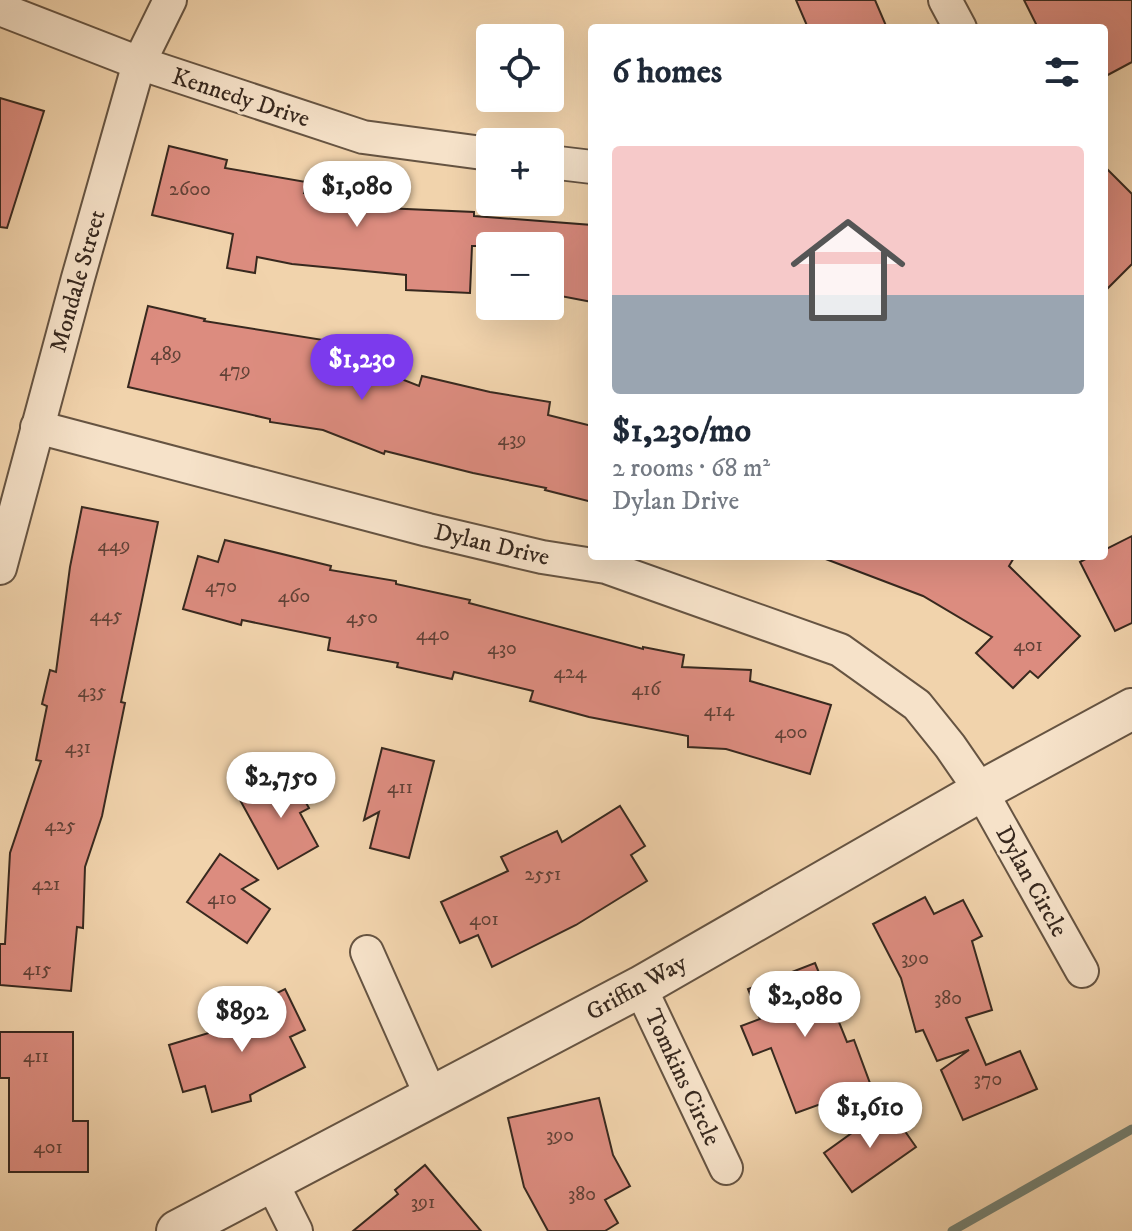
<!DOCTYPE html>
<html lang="en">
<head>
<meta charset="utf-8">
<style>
	:root { --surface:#fff; --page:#f6f6f7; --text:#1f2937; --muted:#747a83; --line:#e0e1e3; --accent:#7c3aed }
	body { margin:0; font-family:"IM FELL DW Pica",serif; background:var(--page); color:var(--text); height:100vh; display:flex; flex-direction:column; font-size:30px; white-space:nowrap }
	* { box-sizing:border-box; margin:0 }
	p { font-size:26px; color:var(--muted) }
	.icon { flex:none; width:44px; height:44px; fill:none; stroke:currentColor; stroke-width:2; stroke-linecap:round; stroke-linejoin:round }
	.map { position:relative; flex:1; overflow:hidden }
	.side { position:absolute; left:588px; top:24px; width:520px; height:536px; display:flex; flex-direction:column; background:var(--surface); border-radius:8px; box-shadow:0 8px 32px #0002 }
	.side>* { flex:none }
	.fabs { position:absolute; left:476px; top:24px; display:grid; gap:16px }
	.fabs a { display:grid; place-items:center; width:88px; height:88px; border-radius:8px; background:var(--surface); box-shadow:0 8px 32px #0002; font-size:40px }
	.price { position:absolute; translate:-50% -68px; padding:0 18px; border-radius:28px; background:#fff; color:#222; font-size:26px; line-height:52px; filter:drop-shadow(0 2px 4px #0008) }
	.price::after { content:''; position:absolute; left:50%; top:48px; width:24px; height:18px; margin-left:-12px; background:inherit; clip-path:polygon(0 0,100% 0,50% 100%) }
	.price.on { background:var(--accent); color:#fff }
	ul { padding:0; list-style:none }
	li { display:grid; align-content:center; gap:16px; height:424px; padding:0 24px }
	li+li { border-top:2px solid var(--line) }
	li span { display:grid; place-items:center; height:248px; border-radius:8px; color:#555 }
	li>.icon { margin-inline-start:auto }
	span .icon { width:144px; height:144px; fill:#fffc; stroke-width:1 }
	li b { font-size:34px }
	h2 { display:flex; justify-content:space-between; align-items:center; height:96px; padding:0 24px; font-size:34px }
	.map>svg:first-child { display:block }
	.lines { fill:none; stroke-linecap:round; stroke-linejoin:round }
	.stream { stroke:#737f71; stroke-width:9 }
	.building { fill:#dc8c7f; stroke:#38291f; stroke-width:2 }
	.minor-casing { stroke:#665442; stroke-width:36 }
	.tertiary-casing { stroke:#665442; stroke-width:44 }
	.minor { stroke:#f6e2c9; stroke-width:32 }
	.tertiary { stroke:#f6e2c9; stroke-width:40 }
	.labels { text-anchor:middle; stroke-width:6; stroke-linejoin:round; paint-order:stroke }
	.number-label { font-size:20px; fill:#614237 }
	.street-label { font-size:24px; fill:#38291f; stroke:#f6e2c9 }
</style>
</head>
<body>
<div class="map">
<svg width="1132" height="1231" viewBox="0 0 1132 1231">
	<rect width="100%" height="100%" fill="#f1d3ac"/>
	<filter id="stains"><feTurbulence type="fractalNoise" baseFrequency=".0025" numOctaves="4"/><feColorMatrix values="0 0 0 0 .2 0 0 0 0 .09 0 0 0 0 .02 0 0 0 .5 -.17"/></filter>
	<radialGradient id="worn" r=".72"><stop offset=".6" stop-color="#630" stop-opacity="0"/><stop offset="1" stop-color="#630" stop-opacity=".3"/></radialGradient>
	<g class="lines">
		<path class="stream" d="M952 1231 1132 1129"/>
	</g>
	<g class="building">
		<path d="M796 0H875L887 28H808Z"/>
		<path d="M1024 0H1132V62L1104 77V28H1038Z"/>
		<path d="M0 98 44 111 7 228 0 227Z"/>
		<path d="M169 146 227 160 225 168 306 182 304 193 385 202 384 208 474 212V216L592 225V302L550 294V246H472L470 293 406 290V275L292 264 257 257 255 273 227 268 233 234 152 215Z"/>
		<path d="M1104 166 1132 194V264L1104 292Z"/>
		<path d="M148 306 205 319 204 321 342 343 340 355 419 386 422 376 490 392 550 402 548 415 592 426V502L545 490 546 488 473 473 385 451 384 454 323 430 270 422V419L128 387Z"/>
		<path d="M82 507 158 522 121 702 125 703 102 816 85 867 83 928 77 927 71 991 0 985V944H5L10 853 41 761 36 760 47 706 42 704 50 670 56 672 70 567Z"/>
		<path d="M1132 536V623L1115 631 1080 562 1091 556H1104V550Z"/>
		<path d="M225 540 331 566 330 570 396 581V584L470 600 469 603 643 649V647L684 655 682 667 751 670 750 681 831 705 810 774 726 749 688 747V736L589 717 530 701 533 691 454 672 452 679 397 667 398 663 328 650 330 638 242 620 241 625 183 609 198 556 218 562Z"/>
		<path d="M823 556H1015L1009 566 1080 636 1038 678 1030 671 1013 688 976 653 992 637 923 596 823 558Z"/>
		<path d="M382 748 434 761 409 858 370 848 379 812 364 820Z"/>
		<path d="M289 773 309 808 300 813 318 846 278 869 240 800Z"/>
		<path d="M620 806 645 846 631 855 647 881 576 925 492 967 478 935 460 943 441 902 508 871 501 857 557 831 562 842Z"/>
		<path d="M220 854 258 880 242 889 270 909 247 943 187 902Z"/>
		<path d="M925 897 934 914 963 900 982 936 972 941 992 1010 966 1018 986 1065 1020 1051 1037 1089 963 1120 941 1070 969 1050 937 1061 923 1030 916 1032 901 978 873 924Z"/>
		<path d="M815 963 847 1042 854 1040 871 1086 796 1113 771 1048 753 1055 741 1026 760 1019 748 989Z"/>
		<path d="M285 989 305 1030 290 1037 305 1067 250 1095 251 1101 212 1112 205 1086 183 1092 169 1045 242 1023 237 1013Z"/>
		<path d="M0 1032H73V1121H88V1172H9V1078H0Z"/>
		<path d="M599 1098 613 1155 630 1186 605 1200 618 1223 605 1231H548L524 1187 508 1118Z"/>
		<path d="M888 1107 916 1147 852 1192 824 1153Z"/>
		<path d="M425 1165 481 1231H353L398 1194 395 1190Z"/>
	</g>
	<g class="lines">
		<g class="minor-casing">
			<g id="minor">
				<path d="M945 0 960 28"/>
				<path d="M0 9 139 63 363 137 490 154"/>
				<path d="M550 162 592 167"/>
				<path d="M37 427 428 530 542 557 606 567 840 650 917 705 950 746 981 791 1082 971"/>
				<path d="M0 568 78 278 139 63 170 0"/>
				<path d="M367 952 431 1096"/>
				<path d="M640 987 726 1168"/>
				<path d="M272 1183 296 1231"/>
			</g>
		</g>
		<g class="tertiary-casing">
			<path id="tertiary" d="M177 1231 640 987 981 791 1132 709"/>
		</g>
		<use href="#minor" class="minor"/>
		<use href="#tertiary" class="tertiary"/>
	</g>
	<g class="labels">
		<g class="number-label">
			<text x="190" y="195">2600</text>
			<text x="166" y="360">489</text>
			<text x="235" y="376">479</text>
			<text x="512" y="445">439</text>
			<text x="114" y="551">449</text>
			<text x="221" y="592">470</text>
			<text x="294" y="602">460</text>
			<text x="106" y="621">445</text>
			<text x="362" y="623">450</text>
			<text x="433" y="640">440</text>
			<text x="1028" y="651">401</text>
			<text x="502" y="654">430</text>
			<text x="570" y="678">424</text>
			<text x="646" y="695">416</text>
			<text x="92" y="697">435</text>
			<text x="719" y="716">414</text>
			<text x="791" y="738">400</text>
			<text x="78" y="753">431</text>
			<text x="400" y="793">411</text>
			<text x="60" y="831">425</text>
			<text x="543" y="880">2551</text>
			<text x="46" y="890">421</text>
			<text x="222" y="904">410</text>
			<text x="484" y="925">401</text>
			<text x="915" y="964">390</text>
			<text x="37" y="975">415</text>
			<text x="948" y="1004">380</text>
			<text x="36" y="1062">411</text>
			<text x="988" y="1085">370</text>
			<text x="560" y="1141">390</text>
			<text x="48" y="1153">401</text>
			<text x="582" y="1200">380</text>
			<text x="423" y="1208">391</text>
		</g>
		<g class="street-label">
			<text transform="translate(241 97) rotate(18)" y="8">Kennedy Drive</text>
			<text transform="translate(77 281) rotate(-74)" y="8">Mondale Street</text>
			<text transform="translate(492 544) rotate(13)" y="8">Dylan Drive</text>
			<text transform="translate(1032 881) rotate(61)" y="8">Dylan Circle</text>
			<text transform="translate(636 987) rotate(-29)" y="8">Griffin Way</text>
			<text transform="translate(683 1077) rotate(65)" y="8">Tomkins Circle</text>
		</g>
	</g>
	<rect width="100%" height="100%" filter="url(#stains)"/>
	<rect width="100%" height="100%" fill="url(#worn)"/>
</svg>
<div class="fabs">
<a><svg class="icon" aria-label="locate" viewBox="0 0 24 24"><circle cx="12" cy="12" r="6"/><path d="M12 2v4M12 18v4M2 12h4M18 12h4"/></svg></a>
<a>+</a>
<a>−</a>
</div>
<b class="price" style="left:357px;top:229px">$1,080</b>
<b class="price on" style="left:362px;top:402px">$1,230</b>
<b class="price" style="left:281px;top:820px">$2,750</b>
<b class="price" style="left:805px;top:1039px">$2,080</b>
<b class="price" style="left:242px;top:1054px">$892</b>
<b class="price" style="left:870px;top:1150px">$1,610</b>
<section class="side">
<h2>6 homes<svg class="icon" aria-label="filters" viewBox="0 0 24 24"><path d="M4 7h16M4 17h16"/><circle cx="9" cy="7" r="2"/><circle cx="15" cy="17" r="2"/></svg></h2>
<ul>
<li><span style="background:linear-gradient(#f6c9c9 60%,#9aa5b1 0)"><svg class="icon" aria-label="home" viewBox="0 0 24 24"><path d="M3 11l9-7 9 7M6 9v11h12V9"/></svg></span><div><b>$1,230/mo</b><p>2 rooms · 68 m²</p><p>Dylan Drive</p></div></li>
</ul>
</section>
</div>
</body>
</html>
